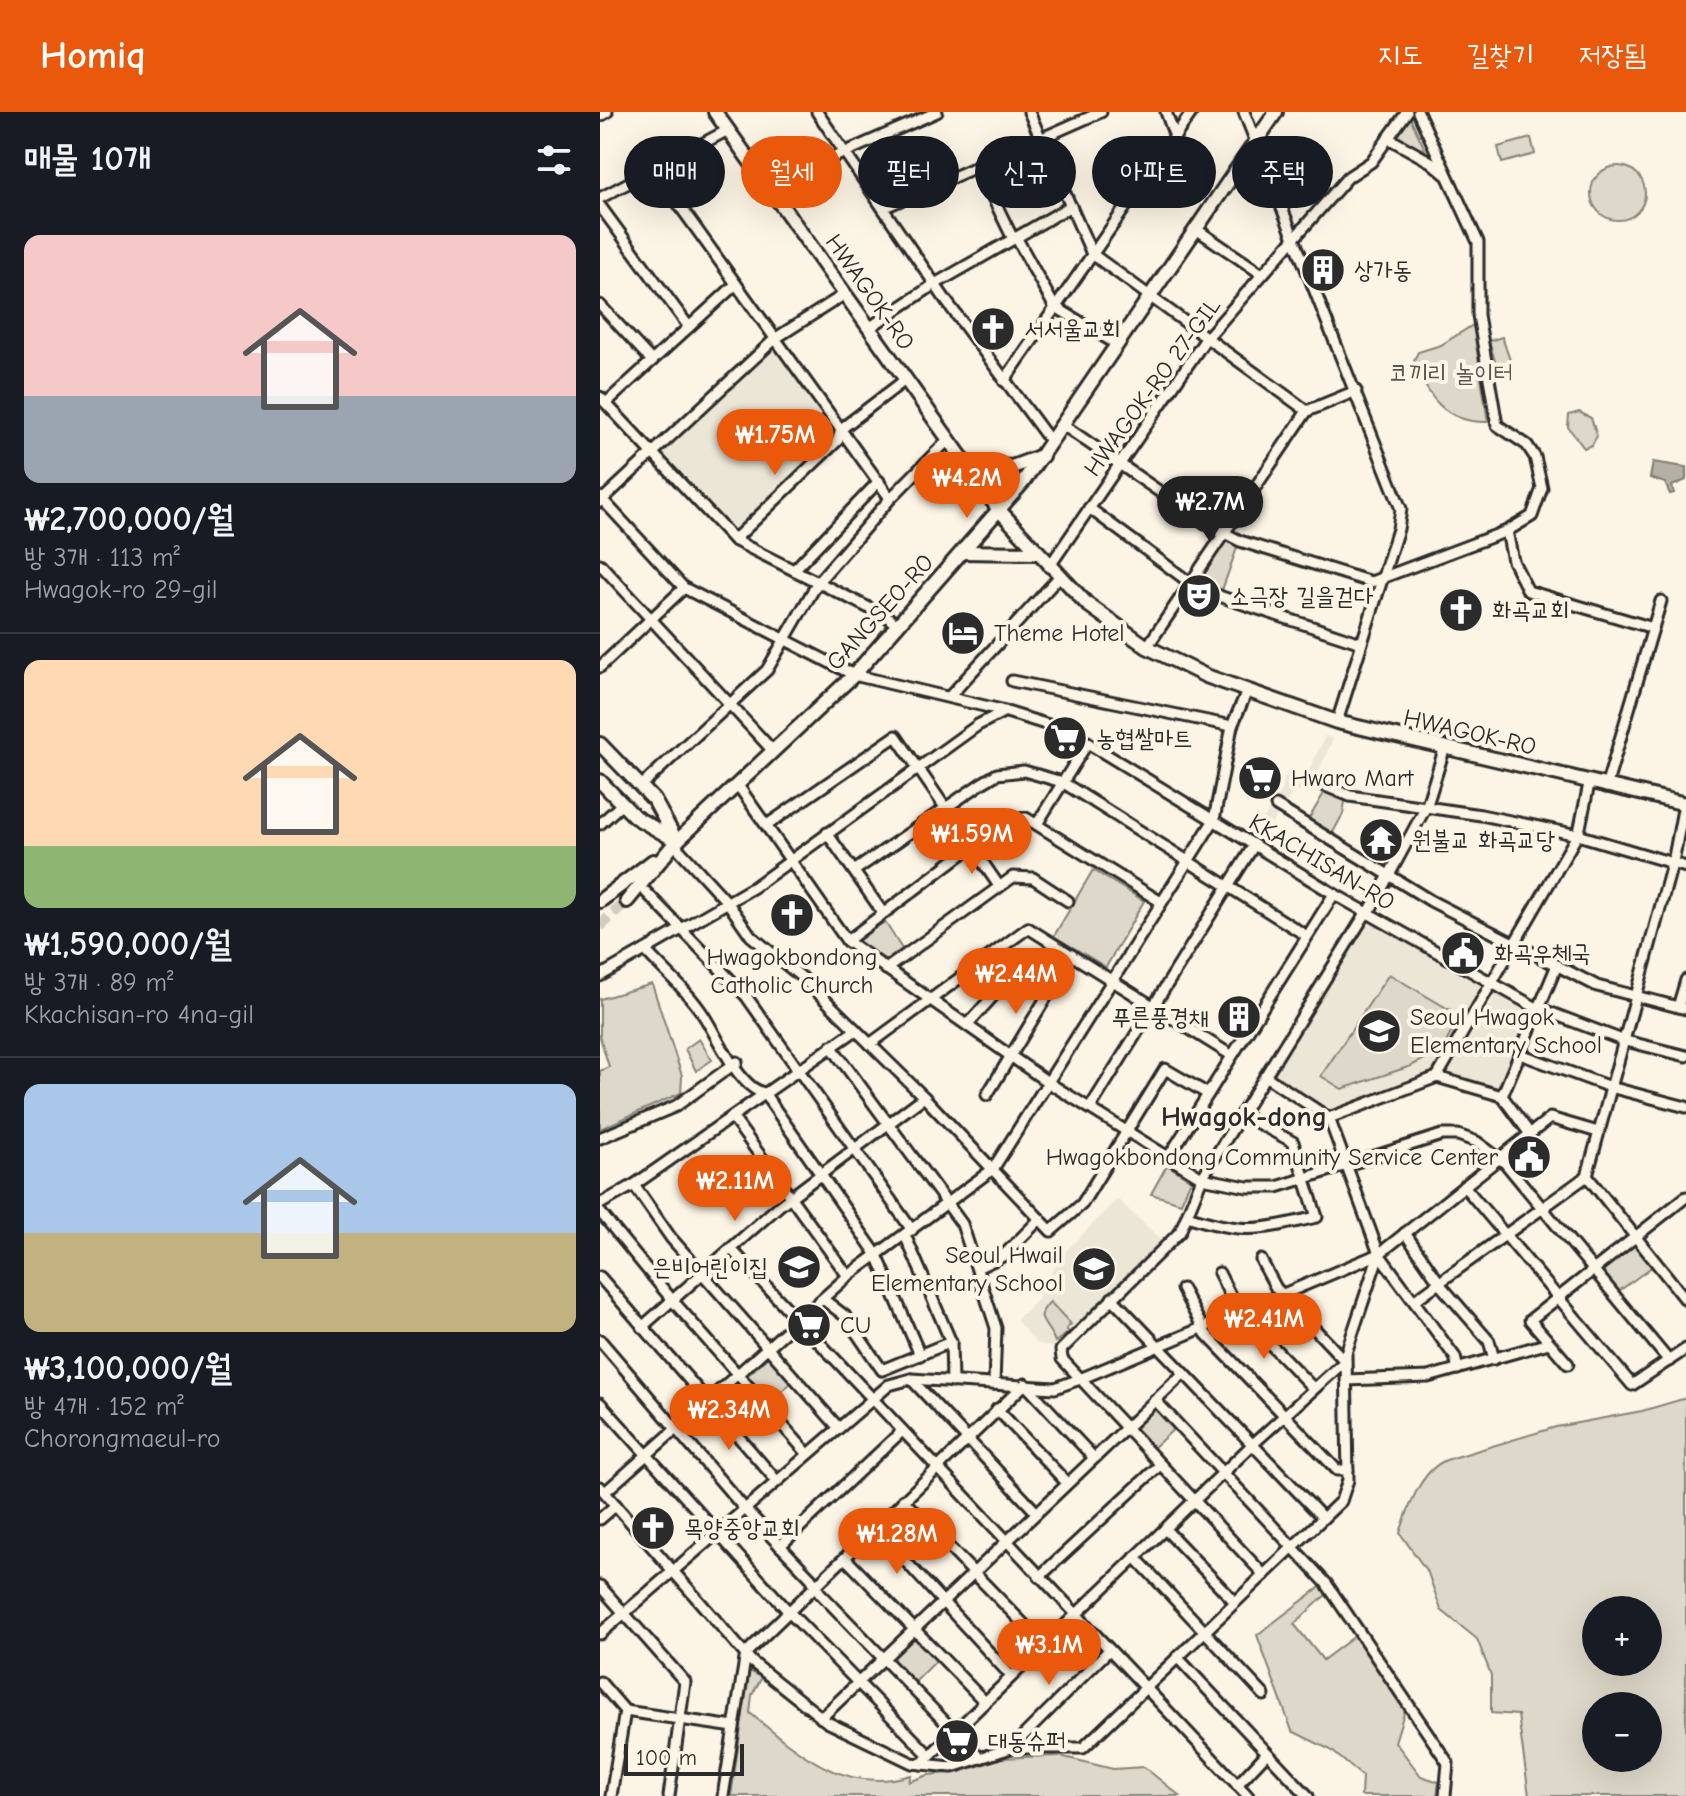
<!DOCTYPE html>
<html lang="ko">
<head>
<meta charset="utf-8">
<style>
	:root { --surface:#171b24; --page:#242831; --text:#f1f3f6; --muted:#9ea1a6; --line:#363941; --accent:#ea580c }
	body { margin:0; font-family:"Comic Neue","Poor Story",sans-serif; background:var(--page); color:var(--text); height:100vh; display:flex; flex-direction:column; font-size:30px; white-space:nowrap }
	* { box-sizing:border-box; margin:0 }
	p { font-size:26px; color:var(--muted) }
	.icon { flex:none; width:44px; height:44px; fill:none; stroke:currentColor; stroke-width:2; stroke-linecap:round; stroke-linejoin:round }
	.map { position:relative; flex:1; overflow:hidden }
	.drawer { display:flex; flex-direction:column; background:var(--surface); width:600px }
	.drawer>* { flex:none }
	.guide { position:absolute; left:24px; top:24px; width:760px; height:72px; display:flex; gap:16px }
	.controls { position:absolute; left:982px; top:1484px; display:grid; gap:16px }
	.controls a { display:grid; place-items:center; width:80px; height:80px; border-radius:50%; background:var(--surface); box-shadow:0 8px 32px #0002; font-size:40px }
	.scale { position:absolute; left:24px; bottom:20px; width:120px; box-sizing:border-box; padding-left:8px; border:4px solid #2b2b2b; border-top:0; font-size:22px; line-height:28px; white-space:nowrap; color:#2b2b2b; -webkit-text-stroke:6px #fcf5e5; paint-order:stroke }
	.price { position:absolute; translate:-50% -68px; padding:0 18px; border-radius:28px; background:var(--accent); color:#fff; font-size:26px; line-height:52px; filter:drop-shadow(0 2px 4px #0008) }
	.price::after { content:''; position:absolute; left:50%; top:48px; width:24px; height:18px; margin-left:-12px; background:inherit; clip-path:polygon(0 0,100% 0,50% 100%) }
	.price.on { background:#222; color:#fff }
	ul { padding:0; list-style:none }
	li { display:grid; align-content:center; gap:16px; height:424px; padding:0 24px }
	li+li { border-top:2px solid var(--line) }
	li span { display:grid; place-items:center; height:248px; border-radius:16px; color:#555 }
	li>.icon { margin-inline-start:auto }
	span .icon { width:144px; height:144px; fill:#fffc; stroke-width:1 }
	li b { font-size:34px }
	h2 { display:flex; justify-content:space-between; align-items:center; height:96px; padding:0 24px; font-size:34px }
	.pill { padding:0 28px; border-radius:36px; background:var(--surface); box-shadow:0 8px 32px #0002; font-size:28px; line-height:72px }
	.pill.on { background:var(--accent); color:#fff }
	header { display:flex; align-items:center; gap:48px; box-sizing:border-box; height:112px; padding:0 40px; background:var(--accent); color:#fff }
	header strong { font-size:38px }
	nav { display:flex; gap:44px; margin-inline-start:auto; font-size:28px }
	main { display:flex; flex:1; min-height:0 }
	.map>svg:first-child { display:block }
	.built { fill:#ece6d7 }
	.green { fill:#ded8ca; stroke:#84827a; stroke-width:2; fill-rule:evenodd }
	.water { fill:#b4b0a5; stroke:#7d7b74; stroke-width:2 }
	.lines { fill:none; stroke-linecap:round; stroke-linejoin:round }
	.major-tunnel { stroke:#d2cdc0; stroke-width:12; stroke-dasharray:12 6; stroke-linecap:butt }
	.minor-casing { stroke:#2b2b2b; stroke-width:15 }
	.major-casing { stroke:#2b2b2b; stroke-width:18 }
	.minor { stroke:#fcf5e5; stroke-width:9 }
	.major { stroke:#fcf5e5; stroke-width:12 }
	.labels { text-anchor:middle; stroke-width:8; stroke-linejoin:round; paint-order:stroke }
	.poi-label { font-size:24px; fill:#2b2b2b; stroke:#fcf5e5; text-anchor:start }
	.street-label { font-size:24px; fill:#2b2b2b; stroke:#fcf5e5 }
	.park-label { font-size:24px; fill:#585653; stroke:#fcf5e5 }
	.quarter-label { font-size:28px; font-weight:bold; fill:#2b2b2b; stroke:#fcf5e5 }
</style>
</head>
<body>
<header>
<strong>Homiq</strong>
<nav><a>지도</a><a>길찾기</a><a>저장됨</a></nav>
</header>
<main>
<section class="drawer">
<h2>매물 10개<svg class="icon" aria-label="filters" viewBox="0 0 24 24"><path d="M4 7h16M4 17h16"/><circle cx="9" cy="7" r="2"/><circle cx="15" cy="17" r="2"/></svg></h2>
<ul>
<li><span style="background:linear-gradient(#f6c9c9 65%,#9aa5b1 0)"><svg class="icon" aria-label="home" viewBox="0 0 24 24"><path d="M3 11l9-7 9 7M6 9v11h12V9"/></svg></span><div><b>₩2,700,000/월</b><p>방 3개 · 113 m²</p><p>Hwagok-ro 29-gil</p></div></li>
<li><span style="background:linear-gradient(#ffd9b3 75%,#8fb573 0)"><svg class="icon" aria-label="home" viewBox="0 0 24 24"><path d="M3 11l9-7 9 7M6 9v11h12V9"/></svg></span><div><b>₩1,590,000/월</b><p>방 3개 · 89 m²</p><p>Kkachisan-ro 4na-gil</p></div></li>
<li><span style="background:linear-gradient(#a9c7e8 60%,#c2b280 0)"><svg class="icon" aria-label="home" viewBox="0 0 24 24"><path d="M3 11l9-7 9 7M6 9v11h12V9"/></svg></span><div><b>₩3,100,000/월</b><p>방 4개 · 152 m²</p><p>Chorongmaeul-ro</p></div></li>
</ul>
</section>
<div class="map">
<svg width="1086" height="1684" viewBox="0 0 1086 1684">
	<rect width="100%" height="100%" fill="#fcf5e5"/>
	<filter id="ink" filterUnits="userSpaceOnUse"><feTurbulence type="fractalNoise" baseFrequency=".0125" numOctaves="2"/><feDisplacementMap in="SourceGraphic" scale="16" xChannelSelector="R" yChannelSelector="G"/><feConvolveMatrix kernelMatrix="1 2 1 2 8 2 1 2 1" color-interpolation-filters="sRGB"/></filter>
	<g filter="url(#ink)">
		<g class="built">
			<path d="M171 236 176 238 237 320 136 420 59 340Z"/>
			<path d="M725 624 733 627 712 674 692 682 661 728 653 724 682 678 685 664 705 667Z"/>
			<path d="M768 810 883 875 833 963 732 999 673 964Z"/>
			<path d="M896 882 932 901 899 977 847 963Z"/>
			<path d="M517 1087 562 1128 456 1236 436 1231 416 1208 438 1187 441 1175 466 1139Z"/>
		</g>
		<g class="green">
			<path d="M808 1 829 46 795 24Z"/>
			<path d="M931 26 935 42 902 51 898 35Z"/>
			<circle cx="1018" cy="81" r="27"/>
			<path d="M873 213 888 310C845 311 827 285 814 248L818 240 841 233Z"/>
			<path d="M902 225 912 254 898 259 889 229Z"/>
			<path d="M979 300 991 306 997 324 992 333 984 336 968 315 969 303Z"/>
			<path d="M626 427 638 433 621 481 598 470Z"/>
			<path d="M727 676 746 684 743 702 731 724 707 710Z"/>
			<path d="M493 758 544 789 506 855 454 824Z"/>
			<path d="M285 810 302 837 284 850 256 828Z"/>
			<path d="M789 862 860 904 842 938 811 954 742 977 721 964Z"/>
			<path d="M52 872 82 964 81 981 0 1017V959L9 955 0 925V887Z"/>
			<path d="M99 927 112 948 96 959 85 937Z"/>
			<path d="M567 1053 591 1068 581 1091 551 1082Z"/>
			<path d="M1034 1131 1053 1154 1019 1179 1001 1157Z"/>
			<path d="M450 1190 471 1212 466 1217 469 1220 455 1230C449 1211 431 1208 450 1190Z"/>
			<path d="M170 1243 193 1269 168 1292 145 1266Z"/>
			<path d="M1086 1286V1684H929L918 1603 891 1601V1563L877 1527 841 1498 828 1461 800 1421C809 1395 820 1359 846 1348L956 1315 1042 1299ZM996 1498H1048V1550H996ZM996 1594H1048V1646H996Z"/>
			<path d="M556 1294 576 1315 552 1337 533 1316Z"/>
			<path d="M723 1473 728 1481 694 1512 723 1548 755 1524 805 1598 795 1630 821 1664 839 1670 837 1684H761L762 1664 731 1638 692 1619 657 1523Z"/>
			<path d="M316 1522 339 1546 315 1570 292 1547Z"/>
			<path d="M149 1559 162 1565 152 1583 150 1601C198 1641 245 1683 311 1663L309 1670 328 1663 360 1660 403 1646 423 1645 460 1644 513 1657 544 1655 580 1684H131Z"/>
		</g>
		<path class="water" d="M1053 350 1086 355V368L1072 374 1074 381 1070 382 1065 371 1050 366Z"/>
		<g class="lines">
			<path class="major-tunnel" d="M0 814 27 789"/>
			<g class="minor-casing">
				<g id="minor">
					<path d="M217 0 347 190 451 330"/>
					<path d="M429 0 492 142 707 299 756 279"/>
					<path d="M566 0 575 25"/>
					<path d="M644 0 801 397 798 417 737 610"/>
					<path d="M0 4 7 0"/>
					<path d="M788 26 831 50 845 62"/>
					<path d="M377 53 413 127"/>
					<path d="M54 58 290 386"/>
					<path d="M168 74 337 0"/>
					<path d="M0 86 128 18"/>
					<path d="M0 94 89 215"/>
					<path d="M283 96 501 0"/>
					<path d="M596 117 662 162"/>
					<path d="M416 125 454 194 518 233"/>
					<path d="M0 193 52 249"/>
					<path d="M269 216 335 172 471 94"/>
					<path d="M404 269 592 0"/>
					<path d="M0 285 134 428 289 506 298 515"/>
					<path d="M6 291 136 172"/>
					<path d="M463 313 605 411 640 429 771 470 907 419 932 404 942 376 935 345 927 333 897 313 878 203V130L818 0"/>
					<path d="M0 385 84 476 254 563 397 597 468 619 734 782 933 894 1022 928 1086 944"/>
					<path d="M0 390 176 226 245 182"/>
					<path d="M489 396 589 470 622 485 761 531"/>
					<path d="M907 419 913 449 928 479 1053 516"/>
					<path d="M134 428 238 328 241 317 305 268"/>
					<path d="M0 452 173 639"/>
					<path d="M449 455 605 228 748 65 771 50 807 0"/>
					<path d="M194 458 279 369"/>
					<path d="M547 535 707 299"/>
					<path d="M0 555 84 476"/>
					<path d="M412 569 632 614"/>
					<path d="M349 585 459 465"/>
					<path d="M711 668 750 684 881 703 978 723 1086 755"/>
					<path d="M137 672 247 829 449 971 602 1066 647 1075H677L842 1023H858L877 1030 905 1051 1069 1249"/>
					<path d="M41 674 167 558 218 470 289 388 348 328"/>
					<path d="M1006 675 1061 489"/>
					<path d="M676 694 831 789 997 874 1086 897"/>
					<path d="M0 712 22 692"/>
					<path d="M437 712 488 630"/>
					<path d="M167 713 296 624 399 774"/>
					<path d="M227 721 283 801"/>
					<path d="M74 732 128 791 151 824 205 868 324 985 451 1119 482 1092 565 957 608 982"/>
					<path d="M254 759 382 671 397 662 424 659 462 670 707 824"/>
					<path d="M46 780 146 884 312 1118"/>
					<path d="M768 802 827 693 844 638"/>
					<path d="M247 829 391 720 410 708 426 706 561 790"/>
					<path d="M45 838C64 859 89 880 104 904 117 924 139 976 164 981L277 1143 320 1243"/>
					<path d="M286 857 413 765 433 766 468 789"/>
					<path d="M0 864 154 775 378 613 405 599"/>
					<path d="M1078 895 1086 868"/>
					<path d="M367 913 413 862 449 882"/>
					<path d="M270 932 428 816 631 943"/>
					<path d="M231 934 362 1112 396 1216 394 1272"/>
					<path d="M920 942 1010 975 1086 995"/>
					<path d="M665 964 729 1006"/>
					<path d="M837 965 902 984 930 1022"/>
					<path d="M387 983 472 843"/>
					<path d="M902 984 957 853"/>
					<path d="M490 996 654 733"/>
					<path d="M132 1005 248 1164"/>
					<path d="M0 1026 76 994 137 950"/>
					<path d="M568 1046 734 782"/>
					<path d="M987 1064 1086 1188"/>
					<path d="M34 1073 71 1126 237 1314"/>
					<path d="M864 1074 1032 1273 1086 1237"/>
					<path d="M0 1092 34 1073 256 918"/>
					<path d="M0 1100 73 1189 207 1341"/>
					<path d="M587 1104C645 1123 659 1118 717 1105L693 1030 641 1002"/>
					<path d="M805 1121 843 1176 889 1229 894 1247"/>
					<path d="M305 1123 351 1230 352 1270"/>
					<path d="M131 1137 648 1684"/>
					<path d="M779 1142 855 1245 858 1257"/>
					<path d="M377 1156 403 1144 440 1107"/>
					<path d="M619 1161 638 1199 713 1276"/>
					<path d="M0 1165 176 1368"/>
					<path d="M582 1177 606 1222 737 1358H748"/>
					<path d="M512 1186 723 1406"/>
					<path d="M223 1187 245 1204 282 1258 351 1230"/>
					<path d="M815 1188 987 1064 1074 745 1084 692"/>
					<path d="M42 1215 180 1093 324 985"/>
					<path d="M0 1228 144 1396 211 1466 220 1481 379 1645"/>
					<path d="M968 1252 930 1208 1086 1085"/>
					<path d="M311 1267 436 1400"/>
					<path d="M746 1268 828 1265 949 1231"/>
					<path d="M555 1288 726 1471 848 1651 845 1684"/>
					<path d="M0 1291 189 1500 329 1643"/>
					<path d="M397 1297 467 1371"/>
					<path d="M0 1375 152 1550 227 1610 312 1651 352 1655 411 1636H483L741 1389 748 1368 746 1241 779 1142 729 1006 837 965 979 720 989 672"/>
					<path d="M5 1380 248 1164 393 1057 614 708 632 614 647 579"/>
					<path d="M303 1388 444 1533"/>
					<path d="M0 1407 16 1393"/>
					<path d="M275 1416 411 1564"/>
					<path d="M565 1417 635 1490"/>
					<path d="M180 1434 301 1320"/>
					<path d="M535 1445 664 1583"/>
					<path d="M245 1446 384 1589"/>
					<path d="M664 1463 462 1247 461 1238 580 1120 602 1066 766 801"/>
					<path d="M439 1465 560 1353"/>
					<path d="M0 1474 85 1570 69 1684"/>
					<path d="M0 1522 289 1273 311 1267 455 1276 480 1267 779 1142 950 1006 998 1020"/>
					<path d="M146 1541 425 1272 494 1346"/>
					<path d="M577 1545 708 1684"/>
					<path d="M0 1570 25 1599 134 1615"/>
					<path d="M221 1606 584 1261"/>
					<path d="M411 1636 509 1538"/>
					<path d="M321 1652 653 1332 745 1249 676 1176 661 1148"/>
					<path d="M637 1673 667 1641"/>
					<path d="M11 1684 25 1599"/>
					<path d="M123 1684 146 1541"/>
				</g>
			</g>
			<g class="major-casing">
				<g id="major">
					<path d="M115 0 399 398 487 492 547 535 606 564 737 610 1086 692"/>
					<path d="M365 352 412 355 442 344"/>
					<path d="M363 440 436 441"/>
					<path d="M0 632 54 688 77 730"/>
					<path d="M0 669 35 705 75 728"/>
					<path d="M0 789 53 749"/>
					<path d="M27 789 74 732 254 563 423 370 676 0"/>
				</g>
			</g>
			<use href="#minor" class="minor"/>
			<use href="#major" class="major"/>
		</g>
	</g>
	<defs>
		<g id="building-disc" transform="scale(2.3)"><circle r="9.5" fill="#2b2b2b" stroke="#fcf5e5"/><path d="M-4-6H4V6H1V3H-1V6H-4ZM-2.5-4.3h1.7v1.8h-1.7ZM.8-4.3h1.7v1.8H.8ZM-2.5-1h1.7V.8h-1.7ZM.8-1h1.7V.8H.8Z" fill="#fff"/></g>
		<g id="church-disc" transform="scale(2.3)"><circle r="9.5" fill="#2b2b2b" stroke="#fcf5e5"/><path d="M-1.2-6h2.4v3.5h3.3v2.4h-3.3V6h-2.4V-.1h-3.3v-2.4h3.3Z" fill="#fff"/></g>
		<g id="theatre-disc" transform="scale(2.3)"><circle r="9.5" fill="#2b2b2b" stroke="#fcf5e5"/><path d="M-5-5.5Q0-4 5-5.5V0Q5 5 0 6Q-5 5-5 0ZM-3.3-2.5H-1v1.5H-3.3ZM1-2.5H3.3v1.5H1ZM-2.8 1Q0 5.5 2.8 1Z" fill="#fff"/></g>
		<g id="hotel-disc" transform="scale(2.3)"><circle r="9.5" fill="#2b2b2b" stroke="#fcf5e5"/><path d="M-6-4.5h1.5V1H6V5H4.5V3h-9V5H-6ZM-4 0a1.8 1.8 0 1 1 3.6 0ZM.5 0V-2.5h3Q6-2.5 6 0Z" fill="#fff"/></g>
		<g id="supermarket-disc" transform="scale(2.3)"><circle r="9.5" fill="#2b2b2b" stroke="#fcf5e5"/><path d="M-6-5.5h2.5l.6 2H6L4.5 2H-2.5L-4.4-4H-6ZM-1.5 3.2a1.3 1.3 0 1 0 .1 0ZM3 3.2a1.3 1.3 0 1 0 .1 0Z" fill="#fff"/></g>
		<g id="temple-disc" transform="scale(2.3)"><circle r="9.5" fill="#2b2b2b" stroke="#fcf5e5"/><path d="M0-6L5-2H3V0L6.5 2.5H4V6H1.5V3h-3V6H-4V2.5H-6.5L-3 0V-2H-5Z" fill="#fff"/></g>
		<g id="civic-disc" transform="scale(2.3)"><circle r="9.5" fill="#2b2b2b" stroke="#fcf5e5"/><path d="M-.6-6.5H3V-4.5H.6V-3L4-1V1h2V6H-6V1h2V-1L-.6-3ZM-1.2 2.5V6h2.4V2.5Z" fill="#fff"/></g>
		<g id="school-disc" transform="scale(2.3)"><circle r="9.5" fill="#2b2b2b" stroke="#fcf5e5"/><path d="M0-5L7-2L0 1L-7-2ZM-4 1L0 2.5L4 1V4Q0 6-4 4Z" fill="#fff"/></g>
	</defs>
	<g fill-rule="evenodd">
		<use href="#building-disc" x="723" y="158"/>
		<use href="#church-disc" x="393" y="217"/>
		<use href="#theatre-disc" x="599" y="484"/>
		<use href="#church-disc" x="861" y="498"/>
		<use href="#hotel-disc" x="363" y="521"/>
		<use href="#supermarket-disc" x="465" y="626"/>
		<use href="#supermarket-disc" x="660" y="666"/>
		<use href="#temple-disc" x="781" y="728"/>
		<use href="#church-disc" x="192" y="803"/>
		<use href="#civic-disc" x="863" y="841"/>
		<use href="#building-disc" x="639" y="905"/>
		<use href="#school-disc" x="779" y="919"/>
		<use href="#civic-disc" x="929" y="1045"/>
		<use href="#school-disc" x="199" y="1155"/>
		<use href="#school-disc" x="494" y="1157"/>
		<use href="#supermarket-disc" x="209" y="1213"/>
		<use href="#church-disc" x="53" y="1416"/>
		<use href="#supermarket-disc" x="357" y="1629"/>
	</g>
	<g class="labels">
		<g class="poi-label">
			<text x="754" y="166">상가동</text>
			<text x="424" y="225">서서울교회</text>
			<text x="630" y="492">소극장 길을걷다</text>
			<text x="892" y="506">화곡교회</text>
			<text x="394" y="529">Theme Hotel</text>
			<text x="496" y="634">농협쌀마트</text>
			<text x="691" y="674">Hwaro Mart</text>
			<text x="812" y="736">원불교 화곡교당</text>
			<text x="894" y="849">화곡우체국</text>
			<text x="192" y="853" text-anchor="middle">Hwagokbondong<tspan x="192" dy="28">Catholic Church</tspan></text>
			<text x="608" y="913" text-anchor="end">푸른풍경채</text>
			<text x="810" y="913">Seoul Hwagok<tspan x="810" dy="28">Elementary School</tspan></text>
			<text x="898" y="1053" text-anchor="end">Hwagokbondong Community Service Center</text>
			<text x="463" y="1151" text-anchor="end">Seoul Hwail<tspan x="463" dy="28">Elementary School</tspan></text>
			<text x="168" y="1163" text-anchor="end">은비어린이집</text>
			<text x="240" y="1221">CU</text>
			<text x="84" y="1424">목양중앙교회</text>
			<text x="388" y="1637">대동슈퍼</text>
		</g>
		<g class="street-label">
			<text transform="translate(270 180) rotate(55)" y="8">HWAGOK-RO</text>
			<text transform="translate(552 275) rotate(-54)" y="8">HWAGOK-RO 27-GIL</text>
			<text transform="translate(280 500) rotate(-48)" y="8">GANGSEO-RO</text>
			<text transform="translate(870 620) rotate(13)" y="8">HWAGOK-RO</text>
			<text transform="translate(722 750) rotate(31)" y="8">KKACHISAN-RO</text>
		</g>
		<g class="park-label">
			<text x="851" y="269">코끼리 놀이터</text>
		</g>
		<g class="quarter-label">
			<text x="644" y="1014">Hwagok-dong</text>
		</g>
	</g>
</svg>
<div class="controls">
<a>+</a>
<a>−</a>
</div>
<div class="scale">100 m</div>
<b class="price" style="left:175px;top:365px">₩1.75M</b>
<b class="price" style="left:367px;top:408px">₩4.2M</b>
<b class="price on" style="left:610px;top:432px">₩2.7M</b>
<b class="price" style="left:372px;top:764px">₩1.59M</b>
<b class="price" style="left:416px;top:904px">₩2.44M</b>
<b class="price" style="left:135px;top:1111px">₩2.11M</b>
<b class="price" style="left:664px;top:1249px">₩2.41M</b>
<b class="price" style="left:129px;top:1340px">₩2.34M</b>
<b class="price" style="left:297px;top:1464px">₩1.28M</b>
<b class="price" style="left:449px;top:1575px">₩3.1M</b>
<div class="guide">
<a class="pill">매매</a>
<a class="pill on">월세</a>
<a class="pill">필터</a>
<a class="pill">신규</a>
<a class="pill">아파트</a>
<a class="pill">주택</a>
</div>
</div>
</main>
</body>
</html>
